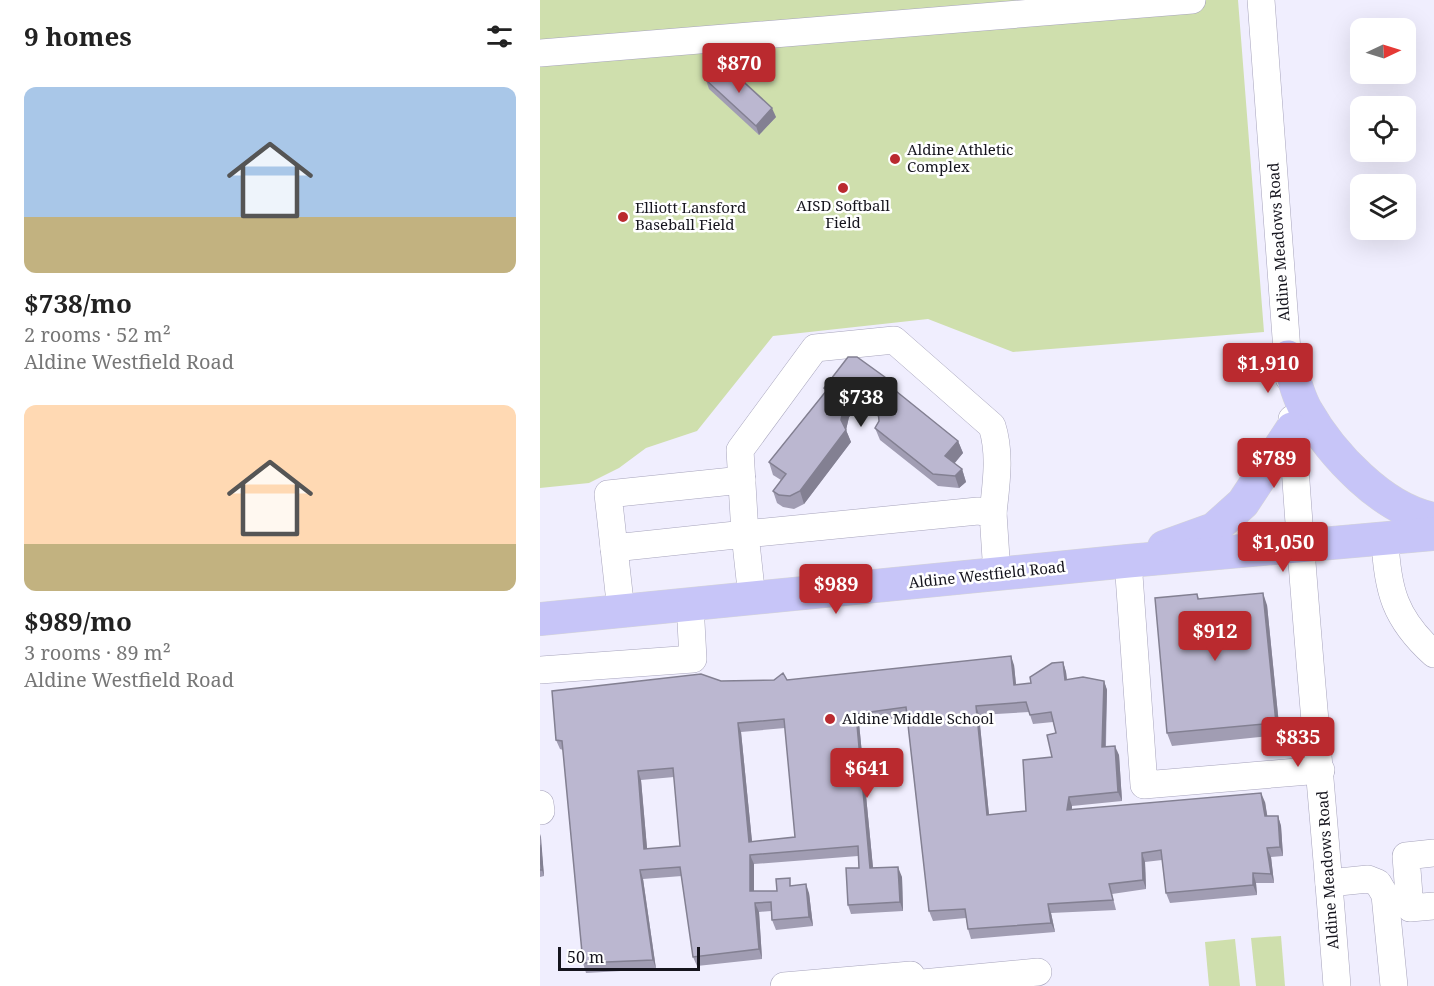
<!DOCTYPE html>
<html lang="en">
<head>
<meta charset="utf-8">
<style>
	:root { --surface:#fff; --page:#f6f6f6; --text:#222; --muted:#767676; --accent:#ba2a2f }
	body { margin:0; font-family:"Noto Serif",serif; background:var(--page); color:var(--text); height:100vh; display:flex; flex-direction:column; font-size:22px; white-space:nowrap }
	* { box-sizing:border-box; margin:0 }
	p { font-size:20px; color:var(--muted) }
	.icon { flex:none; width:33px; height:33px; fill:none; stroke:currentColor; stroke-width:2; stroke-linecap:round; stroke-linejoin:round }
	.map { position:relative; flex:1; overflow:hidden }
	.sheet { display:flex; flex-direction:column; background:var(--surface); width:540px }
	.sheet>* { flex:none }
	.needle { width:39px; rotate:86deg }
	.tools { position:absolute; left:810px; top:18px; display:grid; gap:12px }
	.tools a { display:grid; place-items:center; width:66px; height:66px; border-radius:12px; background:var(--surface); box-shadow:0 6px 24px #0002; font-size:30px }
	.scale { position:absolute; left:18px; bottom:15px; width:142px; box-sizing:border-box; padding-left:6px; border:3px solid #15141d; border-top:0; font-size:16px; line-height:21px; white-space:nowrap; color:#15141d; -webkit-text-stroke:4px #fff; paint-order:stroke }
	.price { position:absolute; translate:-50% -51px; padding:0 14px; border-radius:6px; background:var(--accent); color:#fff; font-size:20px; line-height:39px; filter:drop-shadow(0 2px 3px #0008) }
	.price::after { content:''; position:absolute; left:50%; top:36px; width:18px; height:14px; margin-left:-9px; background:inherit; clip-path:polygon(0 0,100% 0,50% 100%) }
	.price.selected { background:#222; color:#fff }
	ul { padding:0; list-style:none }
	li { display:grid; align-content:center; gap:12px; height:318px; padding:0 24px }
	li span { display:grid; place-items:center; height:186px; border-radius:12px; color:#555 }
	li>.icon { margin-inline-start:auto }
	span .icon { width:108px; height:108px; fill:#fffc; stroke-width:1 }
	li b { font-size:26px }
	h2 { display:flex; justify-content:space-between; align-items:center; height:72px; padding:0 24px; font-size:26px }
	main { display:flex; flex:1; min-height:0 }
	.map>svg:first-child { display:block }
	.green { fill:#cfdfad }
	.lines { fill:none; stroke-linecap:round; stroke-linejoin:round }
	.minor-casing { stroke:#a7a4bc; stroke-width:28 }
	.major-casing { stroke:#d5d5d6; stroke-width:34 }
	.minor { stroke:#fff; stroke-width:27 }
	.major { stroke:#c7c5f8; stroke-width:33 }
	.wall { fill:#a19db3; fill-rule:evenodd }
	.shaded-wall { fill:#838092 }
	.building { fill:#bbb7d0; stroke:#838092; stroke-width:1.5; fill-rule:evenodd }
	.poi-dot { fill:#ba2a2f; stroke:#fff; stroke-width:2 }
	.labels { text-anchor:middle; stroke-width:5; stroke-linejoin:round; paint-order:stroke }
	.poi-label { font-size:15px; fill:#15141d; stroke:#fff; text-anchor:start }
	.street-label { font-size:15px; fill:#15141d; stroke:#fff }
</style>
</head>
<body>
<main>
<section class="sheet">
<h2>9 homes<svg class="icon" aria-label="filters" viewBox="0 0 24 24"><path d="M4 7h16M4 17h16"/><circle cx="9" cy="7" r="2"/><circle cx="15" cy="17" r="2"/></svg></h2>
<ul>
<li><span style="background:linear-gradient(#a9c7e8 70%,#c2b280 0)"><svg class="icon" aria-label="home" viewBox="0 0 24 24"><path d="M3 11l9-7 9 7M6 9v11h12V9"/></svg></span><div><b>$738/mo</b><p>2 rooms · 52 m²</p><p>Aldine Westfield Road</p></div></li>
<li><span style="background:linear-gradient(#ffd9b3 75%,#c2b280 0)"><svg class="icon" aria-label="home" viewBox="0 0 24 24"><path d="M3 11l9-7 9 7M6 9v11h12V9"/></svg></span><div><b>$989/mo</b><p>3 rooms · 89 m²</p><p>Aldine Westfield Road</p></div></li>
</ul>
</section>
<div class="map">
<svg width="894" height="986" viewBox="0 0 894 986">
	<rect width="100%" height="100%" fill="#f0eefe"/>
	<g class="green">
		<path d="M0 0H698L724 332 473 352 388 319 233 336 157 431 106 448 79 468 49 483 0 488Z"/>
		<path d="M741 936 745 986H716L711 938Z"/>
		<path d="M695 939 700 986H669L665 942Z"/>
	</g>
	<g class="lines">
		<g class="minor-casing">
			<g id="minor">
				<path d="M721 0 749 378"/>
				<path d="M0 53 652 0"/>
				<path d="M752 419C763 608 783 797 797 986"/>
				<path d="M845 539C847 590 855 619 894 654"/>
				<path d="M74 548 205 534 200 450 275 348 354 340 452 426C461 454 456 485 453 513"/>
				<path d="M588 561 604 785 781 770"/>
				<path d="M212 598 205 534 438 511 453 513 457 574"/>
				<path d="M81 611 68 494 202 480"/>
				<path d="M0 670 153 659 150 604"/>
				<path d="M0 804 1 811"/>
				<path d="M894 853 866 856 870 908 894 906"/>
				<path d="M789 883 828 879 838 883 845 895 854 986"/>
				<path d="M372 984 498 972"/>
				<path d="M244 986 371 975 372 986"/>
			</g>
		</g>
		<g class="major-casing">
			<g id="major">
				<path d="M748 357C753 375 757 394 766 410 791 454 843 510 894 519"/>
				<path d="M624 547 674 529 703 503 752 429"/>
				<path d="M0 619 588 561 894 534"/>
			</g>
		</g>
		<use href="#minor" class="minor"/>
		<use href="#major" class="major"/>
	</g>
	<g class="wall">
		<path d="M166 80 236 117 219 135 169 89Z"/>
		<path d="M349 380 352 388 418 441 423 453 414 463 422 469 426 482 419 488 398 486 340 440 335 428 339 421V418L333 411 326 410 315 412 309 417 306 430 311 442 264 504 254 509 243 507 237 503 233 491 241 480 233 475 229 462 285 392 284 388Z"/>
		<path d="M657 594 659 599 727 605 740 735 632 746 627 733Z"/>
		<path d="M523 662 526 672 527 680 564 681 567 690 566 746 579 755 582 801 532 806V809L725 802 727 816H738L741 826 743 856 731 857 734 883H716L717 895 630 903 626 893 622 860 605 862 606 889 572 894 576 910 511 913 515 932 431 939 428 929 426 918 393 921 389 911 367 717 319 723 333 868 362 877 363 911 311 914 308 905 319 868 318 856 214 864V891H237L252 886 269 893 273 926 236 930 232 920 231 911 219 912 222 959 157 966 153 957 142 876 103 879 116 969 46 973 43 963 23 750 20 749 16 740 181 681 247 680 474 665 476 685 491 683ZM489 712 493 724 513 722 516 733 512 757 486 811 449 815 439 715ZM245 728 255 837 212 842 201 732ZM134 777 140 846 107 849 101 780Z"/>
		<path d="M0 834 4 876 0 877Z"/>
	</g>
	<g class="shaded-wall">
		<path d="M232 108 236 117 219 135 216 126Z"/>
		<path d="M349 380 354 392 346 383Z"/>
		<path d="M311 399 315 412 309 417 306 430 311 442 264 504 260 491 301 420 304 405Z"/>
		<path d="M418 441 423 453 410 469 405 456Z"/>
		<path d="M422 469 426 482 419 488 415 476Z"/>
		<path d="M723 593 727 605 740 735 736 723Z"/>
		<path d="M471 656 474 665 477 694 474 685Z"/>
		<path d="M523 662 526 672 528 690 525 680Z"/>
		<path d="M564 681 567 690 565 756 562 747Z"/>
		<path d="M436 706 439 715 450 825 447 815Z"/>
		<path d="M316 714 319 723 334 878 330 868Z"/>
		<path d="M198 723 201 732 213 851 209 842Z"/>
		<path d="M575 746 579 755 582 801 578 792Z"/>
		<path d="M98 771 101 780 108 859 104 849Z"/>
		<path d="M721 793 725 802 729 826 725 816Z"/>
		<path d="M529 797 532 806 531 819 527 810Z"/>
		<path d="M738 816 741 826 743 856 740 847Z"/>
		<path d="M0 834 1 837 4 876 2 870Z"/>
		<path d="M727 848 731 857 734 883 731 874Z"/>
		<path d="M602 853 605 862 606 889 603 880Z"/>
		<path d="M210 855 214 864V901L210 891Z"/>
		<path d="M358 867 362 877 363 911 360 902Z"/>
		<path d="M100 870 103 879 116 969 113 960Z"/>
		<path d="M713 873 716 883 717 895 713 885Z"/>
		<path d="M266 884 269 893 273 926 269 917Z"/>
		<path d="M215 903 219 912 222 959 219 949Z"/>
		<path d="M508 904 511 913 515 932 511 923Z"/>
	</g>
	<g class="building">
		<path d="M182 62 232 108 216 126 166 80Z"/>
		<path d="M308 357H317L349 380 346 383 418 441 405 456 422 469 415 476 393 474 335 428 339 421 338 409 328 399 321 397 311 399 304 405 301 420 306 430 260 491 250 496 239 495 233 491 246 474 229 462 287 390 284 388Z"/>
		<path d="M723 593 736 723 627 733 615 598 657 594 658 599Z"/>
		<path d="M471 656 474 685 491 683 490 677 512 663 523 662 525 680 543 677 564 681 562 747 575 746 578 792 529 797 527 810 721 793 725 816H738L740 847 727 848 731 874 713 873V885L626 893 621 850 602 853 603 880 569 884 573 900 508 904 511 923 428 929 425 909 389 911 366 707 316 714 330 868 358 867 360 902 308 905 306 868H319L318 846 210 855V891H237L236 879 250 878V886L266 884 269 917 232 920 231 902 215 903 219 949 153 957 140 867 100 870 113 960 43 963 22 741 16 740 12 691 161 674 181 681 234 680 243 673 247 680ZM486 702 490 715 511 712 516 733 507 735 512 757 483 760 486 811 447 815 436 706ZM244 719 255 837 209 842 198 723ZM133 768 140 846 104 849 98 771Z"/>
		<path d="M0 845 2 870H0Z"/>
	</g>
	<g class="poi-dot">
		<circle cx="355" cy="159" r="6"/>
		<circle cx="303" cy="188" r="6"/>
		<circle cx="83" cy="217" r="6"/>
		<circle cx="290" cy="719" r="6"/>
	</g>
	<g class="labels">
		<g class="poi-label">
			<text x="367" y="155">Aldine Athletic<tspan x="367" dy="17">Complex</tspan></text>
			<text x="303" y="211" text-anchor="middle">AISD Softball<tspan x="303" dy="17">Field</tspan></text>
			<text x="95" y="213">Elliott Lansford<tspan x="95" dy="17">Baseball Field</tspan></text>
			<text x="302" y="724">Aldine Middle School</text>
		</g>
		<g class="street-label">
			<text transform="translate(739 242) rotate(-94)" y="5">Aldine Meadows Road</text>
			<text transform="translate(447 575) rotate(-6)" y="5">Aldine Westfield Road</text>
			<text transform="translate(788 870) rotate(-94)" y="5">Aldine Meadows Road</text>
		</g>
	</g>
</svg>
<div class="tools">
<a><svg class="needle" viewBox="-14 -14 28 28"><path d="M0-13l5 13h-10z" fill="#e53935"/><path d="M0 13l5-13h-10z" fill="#767676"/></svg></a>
<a><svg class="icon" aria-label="locate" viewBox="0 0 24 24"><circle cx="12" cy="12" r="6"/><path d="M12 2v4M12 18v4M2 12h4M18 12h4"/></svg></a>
<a><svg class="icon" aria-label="layers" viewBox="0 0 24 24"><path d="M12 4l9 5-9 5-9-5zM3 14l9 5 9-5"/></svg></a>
</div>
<div class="scale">50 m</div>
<b class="price" style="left:199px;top:94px">$870</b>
<b class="price" style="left:728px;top:394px">$1,910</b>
<b class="price selected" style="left:321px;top:428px">$738</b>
<b class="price" style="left:734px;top:489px">$789</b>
<b class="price" style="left:743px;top:573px">$1,050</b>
<b class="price" style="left:296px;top:615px">$989</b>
<b class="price" style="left:675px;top:662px">$912</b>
<b class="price" style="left:758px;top:768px">$835</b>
<b class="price" style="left:327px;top:799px">$641</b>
</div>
</main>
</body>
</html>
